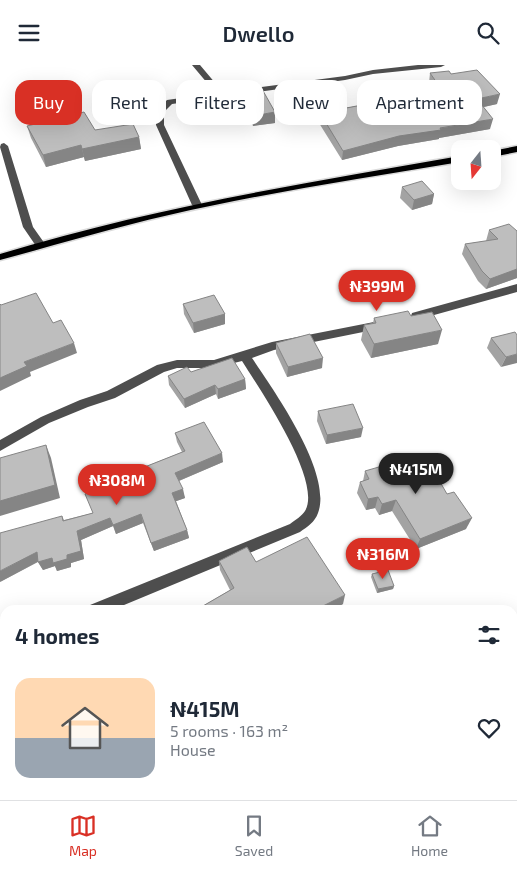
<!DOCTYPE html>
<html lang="en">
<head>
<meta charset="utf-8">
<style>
	:root { --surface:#fff; --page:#f6f6f7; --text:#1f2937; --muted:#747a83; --line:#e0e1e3; --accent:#d93025 }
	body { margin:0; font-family:"Exo 2",sans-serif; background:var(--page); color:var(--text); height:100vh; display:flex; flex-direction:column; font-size:19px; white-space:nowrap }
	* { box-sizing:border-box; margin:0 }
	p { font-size:16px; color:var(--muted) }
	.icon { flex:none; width:28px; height:28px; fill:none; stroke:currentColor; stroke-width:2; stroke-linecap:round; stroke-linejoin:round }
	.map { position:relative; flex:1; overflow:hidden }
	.drawer { position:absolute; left:0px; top:540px; width:518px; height:195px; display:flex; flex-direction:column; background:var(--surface); border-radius:15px 15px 0 0; box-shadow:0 5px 20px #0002 }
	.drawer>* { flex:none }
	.guide { position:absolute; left:15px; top:15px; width:488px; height:45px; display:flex; gap:10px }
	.needle { width:32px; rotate:197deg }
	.buttons { position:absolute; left:451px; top:75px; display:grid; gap:10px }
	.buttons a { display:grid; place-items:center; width:50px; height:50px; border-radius:10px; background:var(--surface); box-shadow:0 5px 20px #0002; font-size:25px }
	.price { position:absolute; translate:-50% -42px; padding:0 11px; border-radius:18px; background:var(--accent); color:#fff; font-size:16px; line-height:32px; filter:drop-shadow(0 1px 2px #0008) }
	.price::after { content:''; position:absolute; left:50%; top:30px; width:15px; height:11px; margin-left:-8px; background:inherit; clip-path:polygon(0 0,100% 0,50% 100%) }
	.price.active { background:#222; color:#fff }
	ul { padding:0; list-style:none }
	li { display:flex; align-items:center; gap:15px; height:125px; padding:0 15px }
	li+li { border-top:1px solid var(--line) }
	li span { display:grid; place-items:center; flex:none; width:140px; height:100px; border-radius:15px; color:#555 }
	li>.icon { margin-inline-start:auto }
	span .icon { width:60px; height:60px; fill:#fffc; stroke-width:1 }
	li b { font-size:21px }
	h2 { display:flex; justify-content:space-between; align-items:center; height:60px; padding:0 15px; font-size:21px }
	.chip { padding:0 18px; border-radius:15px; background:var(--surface); box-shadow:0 5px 20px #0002; font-size:18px; line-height:45px }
	.chip.active { background:var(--accent); color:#fff }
	header { display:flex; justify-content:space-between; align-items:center; height:65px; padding:0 15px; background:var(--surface); font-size:22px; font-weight:600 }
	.menu { display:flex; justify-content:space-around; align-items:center; height:70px; border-top:1px solid var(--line); background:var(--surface); font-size:14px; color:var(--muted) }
	.menu a { display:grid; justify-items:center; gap:2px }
	.menu .active { color:var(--accent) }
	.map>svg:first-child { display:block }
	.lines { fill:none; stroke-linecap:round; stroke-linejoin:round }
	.major-casing { stroke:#dbdbdb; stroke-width:3 }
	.minor { fill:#4e4e4e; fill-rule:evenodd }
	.major { fill:#000; fill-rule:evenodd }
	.wall { fill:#a3a3a3 }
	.shaded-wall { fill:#858585 }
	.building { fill:#bebebe; stroke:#858585 }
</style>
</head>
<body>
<header><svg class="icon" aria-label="menu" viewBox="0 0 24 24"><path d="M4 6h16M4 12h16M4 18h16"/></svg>Dwello<svg class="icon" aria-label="search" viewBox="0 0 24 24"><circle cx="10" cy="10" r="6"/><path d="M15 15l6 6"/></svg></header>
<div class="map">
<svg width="517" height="735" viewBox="0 0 517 735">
	<rect width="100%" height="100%" fill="#fff"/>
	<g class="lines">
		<g class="major-casing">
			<g id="major">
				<path d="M517 81V87L492 92V86Z"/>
				<path d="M460 91V97C363 113 265 128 169 150 112 163 56 180 0 195V189C151 143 305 118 460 91Z"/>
			</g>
		</g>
		<g class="minor">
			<path d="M192 0H200L216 19 217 28 345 11 373 5 418 0H445L441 2 373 9 345 15 172 39 164 47V60L202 140 197 143 192 140 156 60V46L167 35 209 29 208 19Z"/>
			<path d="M4 78 8 81 33 162 45 179 44 181H36L23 162 0 82 1 79Z"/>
			<path d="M517 219V227L416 255 411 251 412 248Z"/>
			<path d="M379 256 383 257 385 260 383 263 274 285 252 293C274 326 333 408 318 448 315 457 307 462 300 467L112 545H88L90 540 290 459C295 455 302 451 305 446 323 416 259 323 242 296L214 303H177L164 307 115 333 88 342 49 358 0 386V375L41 352 80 335 107 326 157 300 177 295H214L272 277Z"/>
			<path d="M5 581V598L0 600V583Z"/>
		</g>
		<use href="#major" class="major"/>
	</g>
	<g class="wall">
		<path d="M430 8 451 9 497 39 483 42 490 64 439 73V74L398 81 342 95 319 58 320 48 398 33 399 26 431 21 429 18Z"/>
		<path d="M241 27 275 58 253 61 242 37Z"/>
		<path d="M27 61 95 65 139 72 141 84 85 96 84 92 46 102 31 73Z"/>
		<path d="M402 122 434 129 432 139 412 145 400 133Z"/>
		<path d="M489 165 517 166V213L486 224 478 216 462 189 465 179 486 176Z"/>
		<path d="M183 239 225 249V259L194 268 184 249Z"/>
		<path d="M411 251 438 279 371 293 361 275 364 260 373 258 374 253Z"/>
		<path d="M517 270 501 302 487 283 491 273Z"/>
		<path d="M276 278 322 303 287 312 276 288Z"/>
		<path d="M191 307 245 314 246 324 218 334 216 329 185 343 169 320 168 311Z"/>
		<path d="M318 346 361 372 326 379 317 356Z"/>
		<path d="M175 368 223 397 179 416 185 433 176 436 187 465 189 473 154 486 143 458 116 469 113 461 81 475 84 494 71 498V502L57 506 55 501 43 505 38 497 0 517 62 451 64 455 93 448 133 411 132 407 182 387 177 377Z"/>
		<path d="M365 406 466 464 416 484 392 446 379 450 375 443 366 445 357 428 360 417 363 416Z"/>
		<path d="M219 496 256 497 343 539 331 545H196L230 525 220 505Z"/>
		<path d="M372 509 394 521 393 524 377 528 371 512Z"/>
	</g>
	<g class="shaded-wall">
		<path d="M500 29 497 39 475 44 477 34Z"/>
		<path d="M275 47V58L253 61V51Z"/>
		<path d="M493 54 490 64 439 73V74L398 81 342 95 343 86 399 71Z"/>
		<path d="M139 72 141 84 85 96 82 84Z"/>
		<path d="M81 80 84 92 46 102 43 90Z"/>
		<path d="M434 129 432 139 412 145 414 135Z"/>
		<path d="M517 204V213L486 224 490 214Z"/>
		<path d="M225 249V259L194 268 193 258Z"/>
		<path d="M442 265 438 279 371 293 374 279Z"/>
		<path d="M74 278 77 288 30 307 31 311 0 326V313L24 297Z"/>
		<path d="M517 289V298L501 302 506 292Z"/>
		<path d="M323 293 322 303 287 312 288 302Z"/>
		<path d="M245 314 246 324 218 334V324Z"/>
		<path d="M215 320 216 329 185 343 184 334Z"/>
		<path d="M363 363 361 372 326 379 327 370Z"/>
		<path d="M46 380 51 393 60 433 0 451V436Z"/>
		<path d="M222 388 223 397 176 417 175 408Z"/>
		<path d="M183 424 185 433 174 437 172 428Z"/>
		<path d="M378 432 375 443 366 445 368 434Z"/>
		<path d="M396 435 392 446 379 450 382 439Z"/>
		<path d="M141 449 143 458 116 469 113 460Z"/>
		<path d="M110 453 113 461 81 475 84 494 71 498V502L57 506 55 501 43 505 38 497 52 493 67 490 77 466Z"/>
		<path d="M472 453 466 464 416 484 420 474Z"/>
		<path d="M187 465 189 473 154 486 151 478Z"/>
		<path d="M37 487 41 495 0 517V506Z"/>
		<path d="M394 521 393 524 377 528 378 524Z"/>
		<path d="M345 530 343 539 331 545H319V543Z"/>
		<path d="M27 730H31L35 733 34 735H24Z"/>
	</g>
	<g class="building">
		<path d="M477 5 500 29 477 34 493 54 440 63 441 65 399 71 343 86 320 48 404 32 399 26 433 21 431 19 437 18 430 8 449 6 451 9Z"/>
		<path d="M262 24 275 47 253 51 241 27Z"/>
		<path d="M84 47 95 65 133 59 139 72 82 84 81 80 43 90 27 61Z"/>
		<path d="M422 116 434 129 414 135 402 122Z"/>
		<path d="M509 159 517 166V204L490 214 482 206 465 179 498 174 489 165Z"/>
		<path d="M36 228 53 258 61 255 74 278 24 297 27 301 0 313V239L1 240Z"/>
		<path d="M214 230 225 249 193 258 183 239Z"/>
		<path d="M408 246 411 251 432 247 442 265 374 279 364 260 376 258 374 253Z"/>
		<path d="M515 267 517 270V289L506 292 491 273Z"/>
		<path d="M310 269 323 293 288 302 276 278Z"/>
		<path d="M232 293 245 314 218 324 215 320 184 334 168 311 187 302 191 307Z"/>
		<path d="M353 339 363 363 327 370 318 346Z"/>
		<path d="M204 357 222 388 175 408 183 424 172 428 187 465 151 478 141 449 113 460 110 453 77 466 81 486 67 490V494L53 498 52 493 38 497 37 487 0 506V468L62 451 63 456 93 448 85 429 134 410 132 407 185 386 175 368Z"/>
		<path d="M46 380 55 420 0 436V393Z"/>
		<path d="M424 389 447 429 454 427 472 453 420 474 396 435 382 439 378 432 368 434 360 417 369 414 365 406Z"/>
		<path d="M307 472 345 530 319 543 318 542 311 545H196L234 523 219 496 247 482 256 497Z"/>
		<path d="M388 505 394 521 378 524 372 509Z"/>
		<path d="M0 717 5 719V730H27L24 735H0Z"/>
	</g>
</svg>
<div class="buttons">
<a><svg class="needle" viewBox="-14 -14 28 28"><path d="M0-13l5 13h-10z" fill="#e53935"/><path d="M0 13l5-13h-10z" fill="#747a83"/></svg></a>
</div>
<b class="price" style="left:377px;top:247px">₦399M</b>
<b class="price active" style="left:416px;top:430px">₦415M</b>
<b class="price" style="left:117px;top:441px">₦308M</b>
<b class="price" style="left:383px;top:515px">₦316M</b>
<div class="guide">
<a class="chip active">Buy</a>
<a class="chip">Rent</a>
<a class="chip">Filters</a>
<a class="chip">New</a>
<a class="chip">Apartment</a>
</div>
<section class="drawer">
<h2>4 homes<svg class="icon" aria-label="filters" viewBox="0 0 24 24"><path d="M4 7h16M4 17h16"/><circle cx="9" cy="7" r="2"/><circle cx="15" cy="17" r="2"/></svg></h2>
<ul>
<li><span style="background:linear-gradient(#ffd9b3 60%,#9aa5b1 0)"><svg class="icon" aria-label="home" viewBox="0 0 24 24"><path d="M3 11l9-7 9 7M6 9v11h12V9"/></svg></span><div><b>₦415M</b><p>5 rooms · 163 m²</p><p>House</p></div><svg class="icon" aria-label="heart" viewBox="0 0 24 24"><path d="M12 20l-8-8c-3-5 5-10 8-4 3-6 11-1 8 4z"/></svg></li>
</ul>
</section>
</div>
<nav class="menu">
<a class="active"><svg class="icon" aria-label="map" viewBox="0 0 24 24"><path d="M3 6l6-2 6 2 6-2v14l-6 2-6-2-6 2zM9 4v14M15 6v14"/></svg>Map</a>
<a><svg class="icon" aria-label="saved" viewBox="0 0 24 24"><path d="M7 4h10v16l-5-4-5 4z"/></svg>Saved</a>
<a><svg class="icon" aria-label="home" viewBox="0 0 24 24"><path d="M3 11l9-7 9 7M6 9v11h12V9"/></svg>Home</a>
</nav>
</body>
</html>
